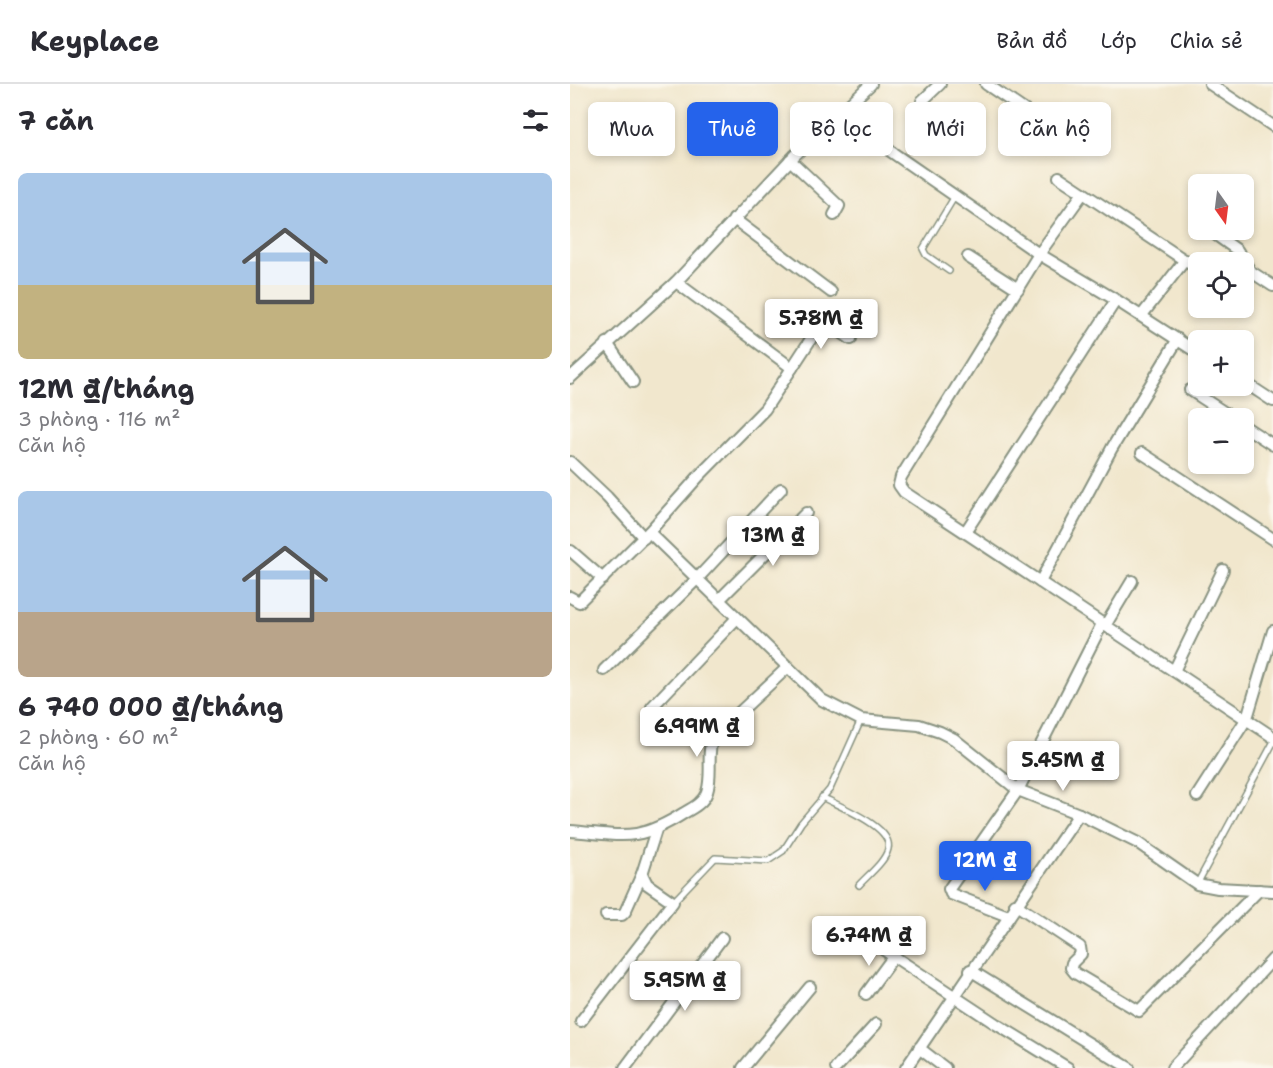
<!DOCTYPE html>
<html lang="vi">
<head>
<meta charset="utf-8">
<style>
	:root { --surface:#fff; --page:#f2f2f3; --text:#2b2b33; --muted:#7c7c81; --line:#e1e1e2; --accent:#2563eb }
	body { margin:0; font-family:"Shantell Sans",sans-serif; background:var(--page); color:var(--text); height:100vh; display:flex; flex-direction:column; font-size:22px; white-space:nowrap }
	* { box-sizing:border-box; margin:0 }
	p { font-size:20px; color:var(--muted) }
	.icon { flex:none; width:33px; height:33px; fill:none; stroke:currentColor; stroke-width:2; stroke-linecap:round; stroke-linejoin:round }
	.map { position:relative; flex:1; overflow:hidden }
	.sheet { display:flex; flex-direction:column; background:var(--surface); width:570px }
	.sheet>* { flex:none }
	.hud { position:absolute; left:18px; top:18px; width:570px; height:54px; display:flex; gap:12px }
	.needle { width:39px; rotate:166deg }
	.controls { position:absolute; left:618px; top:90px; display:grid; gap:12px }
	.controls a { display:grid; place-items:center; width:66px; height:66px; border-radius:9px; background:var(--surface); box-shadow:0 3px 9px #0003; font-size:30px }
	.price { position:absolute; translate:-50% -51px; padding:0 14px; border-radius:6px; background:#fff; color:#222; font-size:20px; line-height:39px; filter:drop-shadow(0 2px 3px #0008) }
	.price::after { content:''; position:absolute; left:50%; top:36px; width:18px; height:14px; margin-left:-9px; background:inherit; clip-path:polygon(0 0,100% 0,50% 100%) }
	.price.selected { background:var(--accent); color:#fff }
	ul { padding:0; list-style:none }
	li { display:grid; align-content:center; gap:12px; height:318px; padding:0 18px }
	li span { display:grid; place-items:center; height:186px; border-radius:9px; color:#555 }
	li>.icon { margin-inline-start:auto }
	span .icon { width:108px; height:108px; fill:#fffc; stroke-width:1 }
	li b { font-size:26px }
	h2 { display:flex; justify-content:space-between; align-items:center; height:72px; padding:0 18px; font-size:26px }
	.tag { padding:0 21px; border-radius:9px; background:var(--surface); box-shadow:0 3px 9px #0003; font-size:21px; line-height:54px }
	.tag.selected { background:var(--accent); color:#fff }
	header { display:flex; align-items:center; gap:36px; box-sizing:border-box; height:84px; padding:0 30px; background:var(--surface); border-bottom:2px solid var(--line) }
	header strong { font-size:28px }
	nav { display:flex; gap:33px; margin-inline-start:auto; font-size:21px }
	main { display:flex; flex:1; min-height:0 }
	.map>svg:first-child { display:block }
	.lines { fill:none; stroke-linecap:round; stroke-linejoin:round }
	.service-casing { stroke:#889280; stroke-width:8 }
	.minor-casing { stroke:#889280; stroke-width:14 }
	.service { stroke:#fff; stroke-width:5 }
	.minor { stroke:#fff; stroke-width:10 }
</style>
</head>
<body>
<header>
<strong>Keyplace</strong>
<nav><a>Bản đồ</a><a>Lớp</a><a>Chia sẻ</a></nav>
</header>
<main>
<section class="sheet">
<h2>7 căn<svg class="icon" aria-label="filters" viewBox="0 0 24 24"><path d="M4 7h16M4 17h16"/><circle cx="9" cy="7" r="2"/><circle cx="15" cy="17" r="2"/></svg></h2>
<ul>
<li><span style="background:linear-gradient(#a9c7e8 60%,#c2b280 0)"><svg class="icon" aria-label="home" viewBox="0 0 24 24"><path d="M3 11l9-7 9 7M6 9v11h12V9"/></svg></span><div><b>12M ₫/tháng</b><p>3 phòng · 116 m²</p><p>Căn hộ</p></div></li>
<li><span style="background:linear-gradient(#a9c7e8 65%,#b9a48a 0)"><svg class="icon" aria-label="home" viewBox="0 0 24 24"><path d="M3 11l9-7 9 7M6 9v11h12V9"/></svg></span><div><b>6 740 000 ₫/tháng</b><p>2 phòng · 60 m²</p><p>Căn hộ</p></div></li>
</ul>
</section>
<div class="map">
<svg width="703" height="984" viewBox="0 0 703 984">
	<rect width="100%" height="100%" fill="#fbf7ec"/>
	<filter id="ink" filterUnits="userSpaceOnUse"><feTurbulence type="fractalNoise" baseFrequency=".0167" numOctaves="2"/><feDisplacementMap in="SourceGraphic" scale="12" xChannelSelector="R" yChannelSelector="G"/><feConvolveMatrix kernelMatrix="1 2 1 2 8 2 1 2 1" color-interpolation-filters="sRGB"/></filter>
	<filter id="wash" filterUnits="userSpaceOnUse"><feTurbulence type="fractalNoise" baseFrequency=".008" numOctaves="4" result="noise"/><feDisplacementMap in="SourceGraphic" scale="24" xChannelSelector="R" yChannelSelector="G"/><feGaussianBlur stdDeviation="1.35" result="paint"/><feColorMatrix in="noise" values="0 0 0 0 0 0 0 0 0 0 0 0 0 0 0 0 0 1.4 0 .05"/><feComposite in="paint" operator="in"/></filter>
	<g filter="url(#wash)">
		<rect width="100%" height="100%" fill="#f1e7cd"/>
	</g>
	<g filter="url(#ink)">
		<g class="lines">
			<g class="service-casing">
				<g id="service">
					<path d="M379 187 356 171 353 165 385 112"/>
					<path d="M252 713C268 722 324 743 318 765 315 778 298 791 289 801"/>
					<path d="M627 800 703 659"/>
					<path d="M103 818 145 774 198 777 213 767 231 739 260 705 291 636"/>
				</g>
			</g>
			<g class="minor-casing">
				<g id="minor">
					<path d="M416 0 488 49"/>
					<path d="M640 0 703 42"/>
					<path d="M352 17 370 0"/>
					<path d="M268 31 469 170 546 216"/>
					<path d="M220 76 269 122 264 131"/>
					<path d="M489 93 628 185"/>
					<path d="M164 135 261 208"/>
					<path d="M639 146 667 166 680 187 703 202"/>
					<path d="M398 173 448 205"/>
					<path d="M106 198 222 284 195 325 129 392 79 448 252 616 291 636 349 641 370 648 384 655 448 706 509 730 568 759 627 800 648 804 703 807"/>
					<path d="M572 231 615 176"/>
					<path d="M608 255 542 364 470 498 703 653"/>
					<path d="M37 259 63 298"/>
					<path d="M222 284 250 241 259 240 281 255"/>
					<path d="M0 294 106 198 225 71 301 0"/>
					<path d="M674 298 703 317"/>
					<path d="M620 306 663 334"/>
					<path d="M674 342 703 361"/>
					<path d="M572 369 703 455"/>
					<path d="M0 378 37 413 74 454"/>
					<path d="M396 447 546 216 628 269"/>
					<path d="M1 467 33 495"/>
					<path d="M470 498 334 408 329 401 331 393 469 170 513 109"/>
					<path d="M0 513 9 518 79 448"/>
					<path d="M149 516 236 429"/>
					<path d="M535 542 562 497"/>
					<path d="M34 586 127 495 211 405"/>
					<path d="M604 587 653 486"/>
					<path d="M82 623 167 534"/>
					<path d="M627 712 677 634 703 547"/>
					<path d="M0 747C52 751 67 759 114 729 123 724 133 719 137 708 143 691 136 669 143 653L218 583"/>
					<path d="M445 820 510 863 511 870 502 879 501 884 505 889 569 927 689 806"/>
					<path d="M36 831H52L55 828 72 790"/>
					<path d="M438 832 381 810 379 805 448 706 532 540"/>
					<path d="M305 860 426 940 498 984"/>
					<path d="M400 886 559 984"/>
					<path d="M296 910 324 872"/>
					<path d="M11 937 103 818 77 800 72 790 86 746"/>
					<path d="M349 964 375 984"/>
					<path d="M55 984 152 854"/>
					<path d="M173 984 240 903"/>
					<path d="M266 984 306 940"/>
					<path d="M336 984 509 730"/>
					<path d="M602 984 703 875"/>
				</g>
			</g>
			<use href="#service" class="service"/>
			<use href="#minor" class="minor"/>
		</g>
	</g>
</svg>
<div class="controls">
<a><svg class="needle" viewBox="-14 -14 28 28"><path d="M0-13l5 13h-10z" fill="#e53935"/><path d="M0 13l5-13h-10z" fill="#7c7c81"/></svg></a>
<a><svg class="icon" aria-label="locate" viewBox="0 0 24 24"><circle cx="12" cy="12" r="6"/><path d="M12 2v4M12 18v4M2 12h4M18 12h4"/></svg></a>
<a>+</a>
<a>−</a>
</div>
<b class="price" style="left:251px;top:266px">5.78M ₫</b>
<b class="price" style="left:203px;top:483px">13M ₫</b>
<b class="price" style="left:127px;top:674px">6.99M ₫</b>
<b class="price" style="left:493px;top:708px">5.45M ₫</b>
<b class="price selected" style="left:415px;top:808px">12M ₫</b>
<b class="price" style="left:299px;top:883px">6.74M ₫</b>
<b class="price" style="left:115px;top:928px">5.95M ₫</b>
<div class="hud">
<a class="tag">Mua</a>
<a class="tag selected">Thuê</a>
<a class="tag">Bộ lọc</a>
<a class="tag">Mới</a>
<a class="tag">Căn hộ</a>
</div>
</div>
</main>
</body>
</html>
